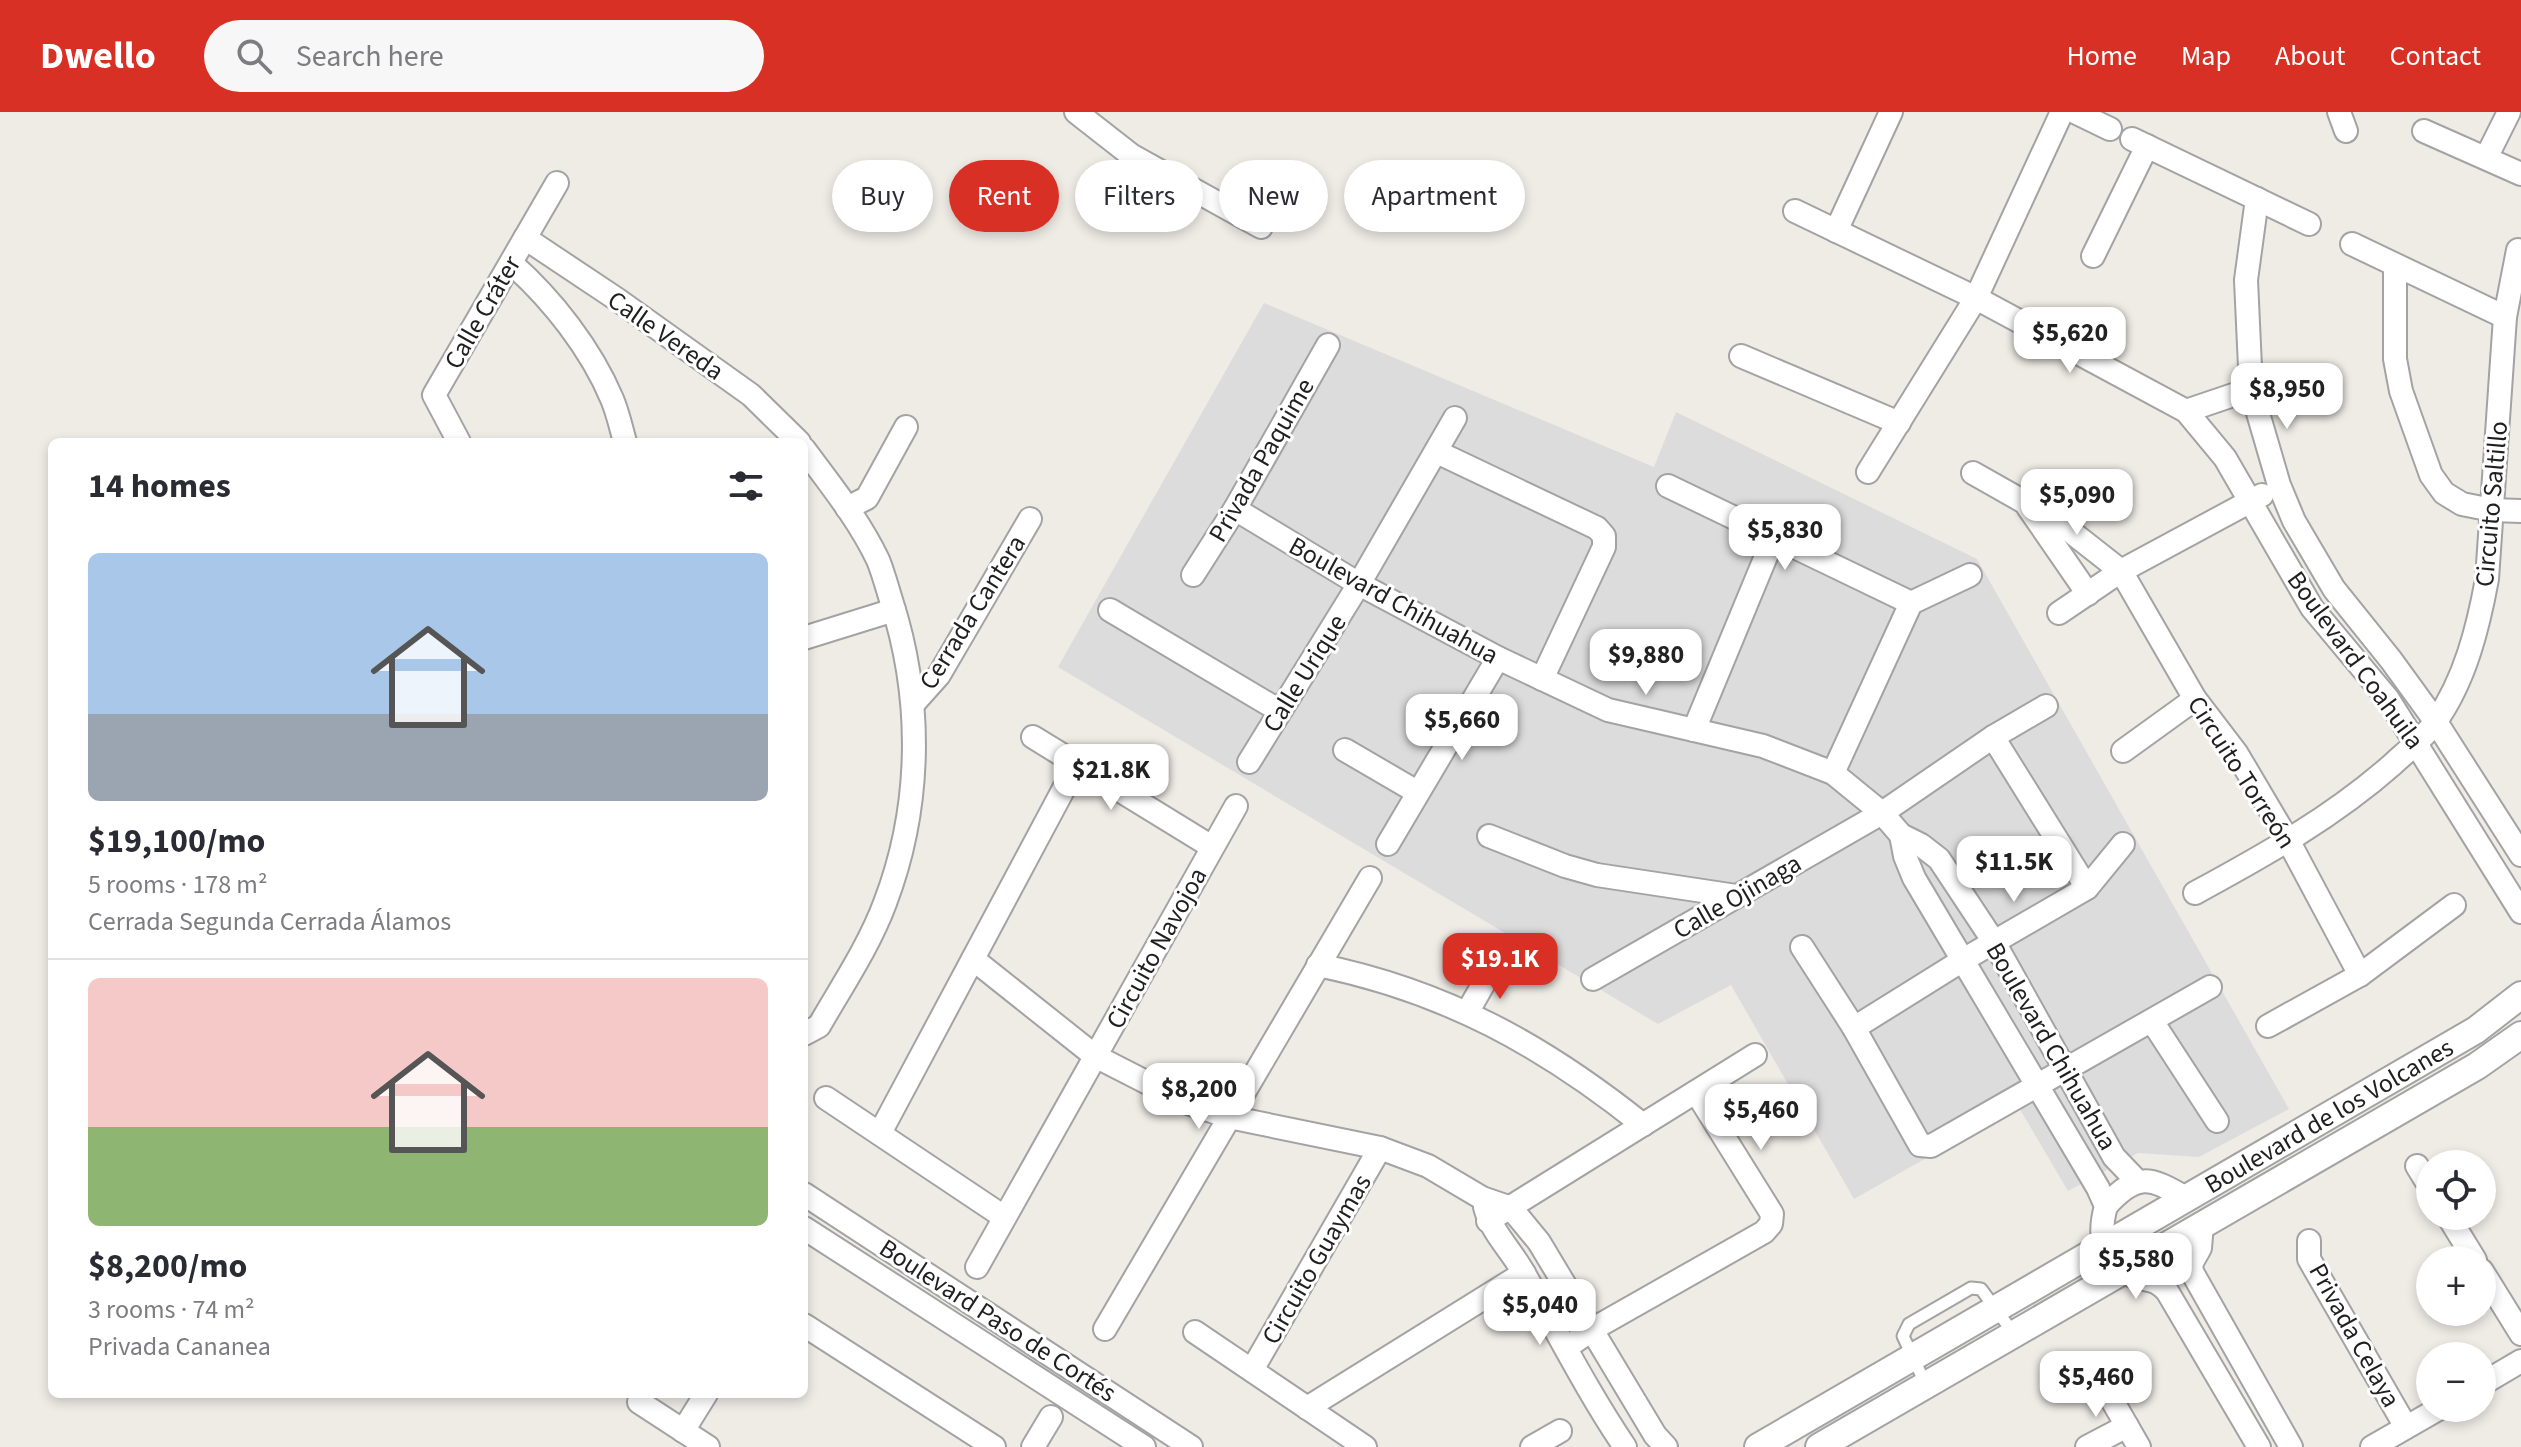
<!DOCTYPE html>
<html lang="en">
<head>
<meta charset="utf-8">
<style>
	:root { --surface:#fff; --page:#f7f7f7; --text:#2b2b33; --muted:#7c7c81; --line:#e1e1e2; --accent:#d93025 }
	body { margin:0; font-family:"Source Sans 3",sans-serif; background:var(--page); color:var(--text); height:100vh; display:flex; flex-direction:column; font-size:30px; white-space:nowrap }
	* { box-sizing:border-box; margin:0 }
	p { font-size:26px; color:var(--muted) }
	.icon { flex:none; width:44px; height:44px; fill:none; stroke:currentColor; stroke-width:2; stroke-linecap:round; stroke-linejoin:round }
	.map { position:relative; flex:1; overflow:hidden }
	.panel { position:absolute; left:48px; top:326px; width:760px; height:960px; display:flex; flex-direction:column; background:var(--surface); border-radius:12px; box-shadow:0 4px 12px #0003 }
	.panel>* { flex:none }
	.banner { position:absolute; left:832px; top:48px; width:760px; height:72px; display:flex; gap:16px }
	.fabs { position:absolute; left:2416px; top:1038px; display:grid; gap:16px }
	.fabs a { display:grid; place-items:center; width:80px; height:80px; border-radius:50%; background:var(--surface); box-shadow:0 4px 12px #0003; font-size:40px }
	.price { position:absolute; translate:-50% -68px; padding:0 18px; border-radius:16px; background:#fff; color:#222; font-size:26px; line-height:52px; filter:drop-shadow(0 2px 4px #0008) }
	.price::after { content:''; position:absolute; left:50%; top:48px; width:24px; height:18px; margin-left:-12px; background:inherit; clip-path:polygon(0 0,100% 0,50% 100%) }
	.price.current { background:var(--accent); color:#fff }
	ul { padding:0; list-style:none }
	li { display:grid; align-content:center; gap:16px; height:424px; padding:0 40px }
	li+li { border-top:2px solid var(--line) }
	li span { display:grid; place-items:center; height:248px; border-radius:12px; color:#555 }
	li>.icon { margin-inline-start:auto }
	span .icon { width:144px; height:144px; fill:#fffc; stroke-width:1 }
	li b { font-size:34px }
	h2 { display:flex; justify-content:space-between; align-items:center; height:96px; padding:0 40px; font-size:34px }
	.pill { padding:0 28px; border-radius:36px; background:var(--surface); box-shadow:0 4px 12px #0003; font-size:28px; line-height:72px }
	.pill.current { background:var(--accent); color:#fff }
	header { display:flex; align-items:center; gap:48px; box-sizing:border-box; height:112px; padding:0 40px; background:var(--accent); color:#fff }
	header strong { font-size:38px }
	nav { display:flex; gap:44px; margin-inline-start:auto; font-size:28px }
	.search { width:560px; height:72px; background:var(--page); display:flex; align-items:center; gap:20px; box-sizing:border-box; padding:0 28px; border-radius:44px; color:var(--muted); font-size:30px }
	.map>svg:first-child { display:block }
	.residential { fill:#dddcdc }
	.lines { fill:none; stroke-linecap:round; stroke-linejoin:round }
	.service-casing { stroke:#a3a3a3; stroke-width:15 }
	.minor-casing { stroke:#a3a3a3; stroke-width:26 }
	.tertiary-casing { stroke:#a3a3a3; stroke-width:30 }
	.service { stroke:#fff; stroke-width:11 }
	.minor { stroke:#fff; stroke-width:22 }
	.tertiary { stroke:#fff; stroke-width:26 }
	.labels { text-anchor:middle; stroke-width:6; stroke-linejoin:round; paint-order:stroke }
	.street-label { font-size:26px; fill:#1f1f1f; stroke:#fff }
</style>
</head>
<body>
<header>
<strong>Dwello</strong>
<div class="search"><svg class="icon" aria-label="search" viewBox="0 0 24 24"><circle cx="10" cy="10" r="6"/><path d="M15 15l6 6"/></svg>Search here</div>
<nav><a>Home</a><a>Map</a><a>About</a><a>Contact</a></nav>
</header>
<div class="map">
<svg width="2521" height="1335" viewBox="0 0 2521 1335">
	<rect width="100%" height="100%" fill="#efece6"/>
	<path class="residential" d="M1264 191 1654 355 1676 300 1977 447 2289 997 2199 1045 2138 1041 2068 1079 2018 994 1854 1087 1731 873 1658 912 1058 555Z"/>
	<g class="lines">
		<g class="service-casing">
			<path id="service" d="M1926 1273 1903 1224 1909 1212 1971 1176 1981 1177 2014 1222"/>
		</g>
		<g class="minor-casing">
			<g id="minor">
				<path d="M1076 0 1131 43 1261 115"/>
				<path d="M2075 0 2110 17"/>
				<path d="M2339 0 2346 19"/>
				<path d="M2424 19 2521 62"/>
				<path d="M2132 27 2309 112"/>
				<path d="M2486 46 2509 0"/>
				<path d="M2257 87 2246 168 2251 277 2279 373 2294 409 2334 477 2391 548 2436 610 2521 743"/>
				<path d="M1795 99 1976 186 2186 299 2225 346 2312 496 2388 587 2521 800"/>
				<path d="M1836 119 1891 0"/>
				<path d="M525 126 618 188 751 283 799 330"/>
				<path d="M2352 132 2505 205"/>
				<path d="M2093 144 2147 34"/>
				<path d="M511 151C552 187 591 237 612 287 618 301 621 316 625 330"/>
				<path d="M2395 153V247L2401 279 2431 363 2444 381 2462 392 2492 398 2521 399"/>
				<path d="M1741 244 1899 311"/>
				<path d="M2186 299 2251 277"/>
				<path d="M459 330 434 283 557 71"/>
				<path d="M804 337C830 372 859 408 878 448 883 460 887 475 891 488 923 587 922 694 885 791 869 834 842 874 819 914L804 922"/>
				<path d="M1437 340 1597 416 1604 424V435L1542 567"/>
				<path d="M1868 360 1976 186 2062 0"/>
				<path d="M1973 361 2056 408 2121 459 2195 587 2237 642 2289 730 2360 863"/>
				<path d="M1668 374 1774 425 1694 618"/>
				<path d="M2028 395 2088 482"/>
				<path d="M847 396 867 386 906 315"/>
				<path d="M1235 397 1359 472 1498 546 1608 598 1763 634 1833 661 1882 701 1901 723 1921 733 1939 747 1994 830 2114 1045 2138 1070"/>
				<path d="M1774 425 1911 491"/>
				<path d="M1193 463 1235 397 1328 233"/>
				<path d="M1110 498 1280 599"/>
				<path d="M2059 501 2121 459 2262 383"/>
				<path d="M804 526 894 498"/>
				<path d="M914 591 939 563 1030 407"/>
				<path d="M1033 625 1212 735"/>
				<path d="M1993 625 2087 776 2123 732"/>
				<path d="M1345 638 1417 680"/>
				<path d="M2123 639 2195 587"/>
				<path d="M1249 650 1359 472 1455 306"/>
				<path d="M1833 661 1911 491 1970 463"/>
				<path d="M1901 723 1905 744 1914 766 2098 1076 2106 1094C2098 1123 2101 1152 2133 1164 2149 1170 2154 1165 2167 1179L2259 1335"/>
				<path d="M1489 724 1565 754 1597 763 1736 784"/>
				<path d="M1388 732 1498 546"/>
				<path d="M2195 781C2265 743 2333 705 2393 652 2407 639 2425 625 2436 609 2465 568 2478 516 2487 467L2505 205 2518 138"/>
				<path d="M1802 835 1854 916 1920 1033 1931 1034 2210 875"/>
				<path d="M973 847 1095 944 1185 990 1229 1005 1380 1036 1428 1054 1482 1086 1511 1096 1539 1130 1655 1323 1666 1335"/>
				<path d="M1318 853C1445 879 1543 933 1643 1013"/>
				<path d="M1593 867 1882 701 1993 625 2046 594"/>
				<path d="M1468 899 1492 857"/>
				<path d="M2152 909 2217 1009"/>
				<path d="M2268 914 2360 863 2454 793"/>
				<path d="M1854 916 1963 848 2087 776"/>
				<path d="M826 986 1004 1105"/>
				<path d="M880 1021 1077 652"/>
				<path d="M2417 1054 2430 1075"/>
				<path d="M804 1082 1191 1335"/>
				<path d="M2106 1094C2137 1060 2150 1065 2186 1086"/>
				<path d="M1485 1095C1491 1119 1510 1137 1522 1158 1556 1217 1587 1279 1625 1335"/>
				<path d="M2448 1104 2475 1148"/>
				<path d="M1488 1109 1755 943"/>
				<path d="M2202 1112 2200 1136 2191 1152 2192 1160 2291 1335"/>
				<path d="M804 1116 1144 1335"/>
				<path d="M2309 1129V1147L2406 1315"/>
				<path d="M977 1155 1236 694"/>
				<path d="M2482 1159 2521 1222"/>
				<path d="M804 1213 994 1335"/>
				<path d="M1105 1217 1370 766"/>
				<path d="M1195 1220 1365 1335"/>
				<path d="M1567 1235 1593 1217 1764 1120 1771 1112 1772 1102 1696 980"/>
				<path d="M2093 1255 2139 1335"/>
				<path d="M1252 1258 1380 1036"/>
				<path d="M2482 1272 2521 1249"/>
				<path d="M639 1290 708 1335"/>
				<path d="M1307 1296 1524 1161"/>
				<path d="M683 1319 706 1282"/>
				<path d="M1033 1335 1051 1305"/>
				<path d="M1532 1335 1560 1319"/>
				<path d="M2087 1335 2127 1314"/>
				<path d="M2372 1335 2440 1296"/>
			</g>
		</g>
		<g class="tertiary-casing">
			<g id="tertiary">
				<path id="s1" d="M1758 1335 2476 918 2521 883"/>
				<path d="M1819 1335 2477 954 2521 923"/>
			</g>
		</g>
		<use href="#service" class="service"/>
		<use href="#minor" class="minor"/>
		<use href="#tertiary" class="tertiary"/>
	</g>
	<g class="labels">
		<g class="street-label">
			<text transform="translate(482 200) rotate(-60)" y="9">Calle Cráter</text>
			<text transform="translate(666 223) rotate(35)" y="9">Calle Vereda</text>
			<text transform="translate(1261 348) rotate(-60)" y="9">Privada Paquime</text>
			<text transform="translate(2491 392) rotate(-85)" y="9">Circuito Saltillo</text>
			<text transform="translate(1394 488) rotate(29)" y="9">Boulevard Chihuahua</text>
			<text transform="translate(972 500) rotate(-58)" y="9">Cerrada Cantera</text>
			<text transform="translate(2356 548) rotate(54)" y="9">Boulevard Coahuila</text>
			<text transform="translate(1304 561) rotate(-58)" y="9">Calle Urique</text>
			<text transform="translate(2242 660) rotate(57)" y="9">Circuito Torreón</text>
			<text transform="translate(1737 784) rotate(-30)" y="9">Calle Ojinaga</text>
			<text transform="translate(1156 836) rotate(-61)" y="9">Circuito Navojoa</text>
			<text transform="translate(2052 934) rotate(60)" y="9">Boulevard Chihuahua</text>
			<text dy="9" stroke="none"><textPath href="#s1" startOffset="660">Boulevard de los Volcanes</textPath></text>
			<text transform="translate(1316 1147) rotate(-60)" y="9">Circuito Guaymas</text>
			<text transform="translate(998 1208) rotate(33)" y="9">Boulevard Paso de Cortés</text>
			<text transform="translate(2355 1223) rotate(61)" y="9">Privada Celaya</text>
		</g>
	</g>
</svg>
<div class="fabs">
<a><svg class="icon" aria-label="locate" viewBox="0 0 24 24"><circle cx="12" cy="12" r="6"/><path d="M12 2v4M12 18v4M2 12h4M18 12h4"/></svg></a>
<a>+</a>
<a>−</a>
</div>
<b class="price" style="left:2070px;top:263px">$5,620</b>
<b class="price" style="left:2287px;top:319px">$8,950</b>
<b class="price" style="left:2077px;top:425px">$5,090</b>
<b class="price" style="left:1785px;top:460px">$5,830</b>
<b class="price" style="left:1646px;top:585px">$9,880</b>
<b class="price" style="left:1462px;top:650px">$5,660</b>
<b class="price" style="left:1111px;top:700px">$21.8K</b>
<b class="price" style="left:2014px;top:792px">$11.5K</b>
<b class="price current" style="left:1500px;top:889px">$19.1K</b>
<b class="price" style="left:1199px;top:1019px">$8,200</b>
<b class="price" style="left:1761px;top:1040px">$5,460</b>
<b class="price" style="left:2136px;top:1189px">$5,580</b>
<b class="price" style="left:1540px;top:1235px">$5,040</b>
<b class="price" style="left:2096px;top:1307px">$5,460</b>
<div class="banner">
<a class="pill">Buy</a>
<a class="pill current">Rent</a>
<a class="pill">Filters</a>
<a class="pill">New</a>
<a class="pill">Apartment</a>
</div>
<section class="panel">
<h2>14 homes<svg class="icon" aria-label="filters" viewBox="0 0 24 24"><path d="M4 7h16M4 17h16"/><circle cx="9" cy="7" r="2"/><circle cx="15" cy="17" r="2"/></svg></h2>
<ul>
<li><span style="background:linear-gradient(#a9c7e8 65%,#9aa5b1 0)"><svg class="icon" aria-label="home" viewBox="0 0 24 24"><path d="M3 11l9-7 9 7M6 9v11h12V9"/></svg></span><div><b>$19,100/mo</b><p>5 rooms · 178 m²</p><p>Cerrada Segunda Cerrada Álamos</p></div></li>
<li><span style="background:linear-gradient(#f6c9c9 60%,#8fb573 0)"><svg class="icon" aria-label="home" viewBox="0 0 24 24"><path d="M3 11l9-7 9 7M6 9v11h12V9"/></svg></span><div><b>$8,200/mo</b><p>3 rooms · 74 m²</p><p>Privada Cananea</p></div></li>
</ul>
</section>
</div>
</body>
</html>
